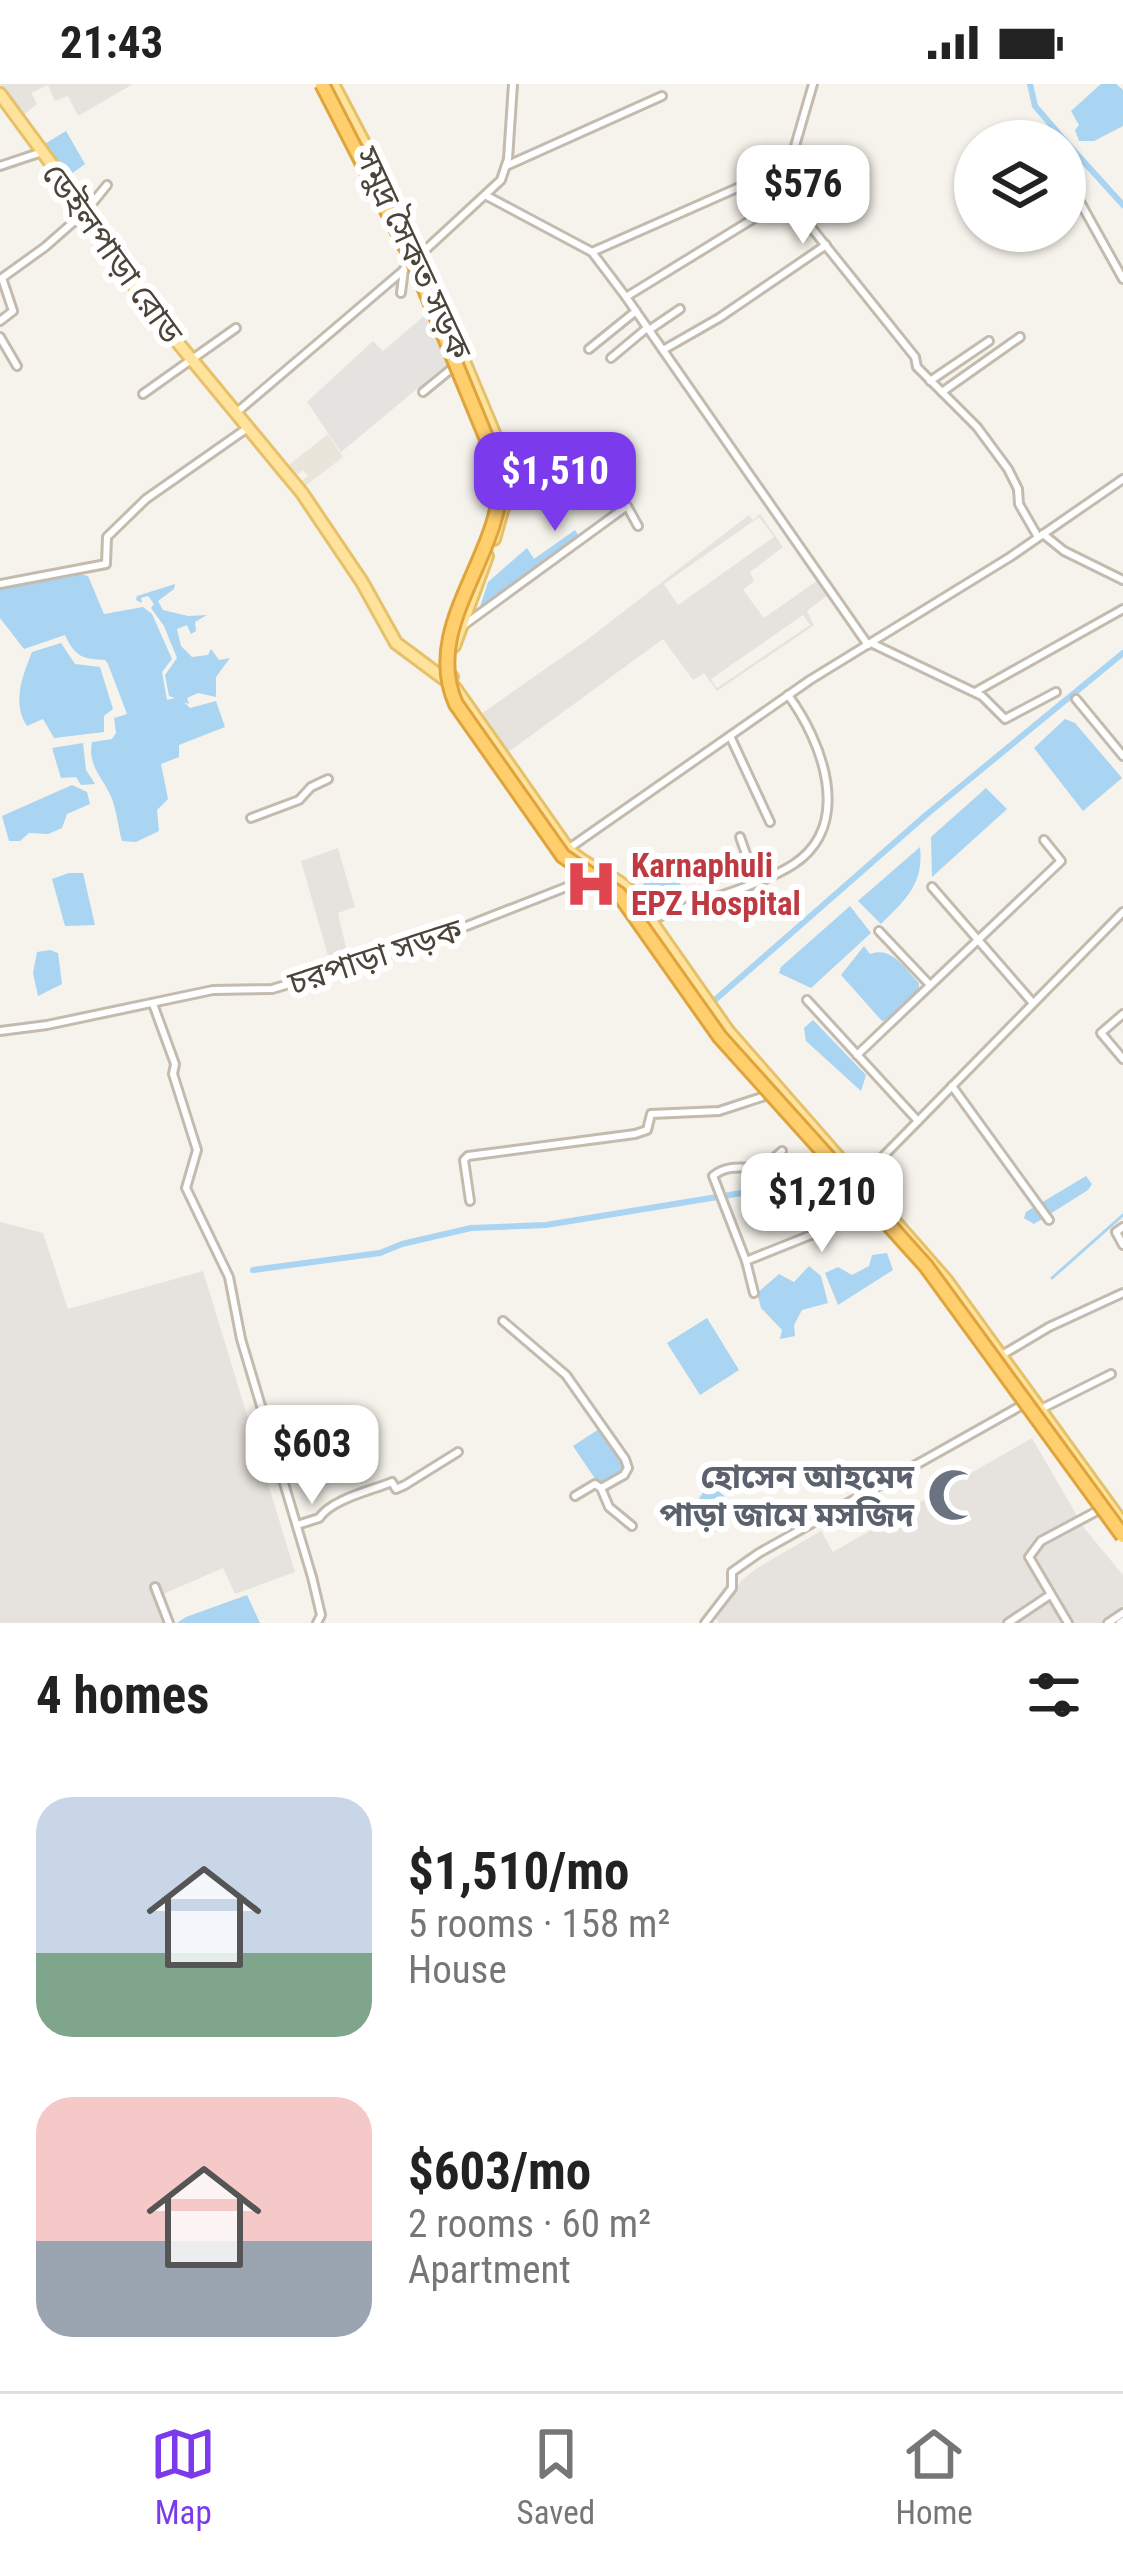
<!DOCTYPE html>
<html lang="en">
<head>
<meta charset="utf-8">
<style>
	:root { --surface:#fff; --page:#f6f6f6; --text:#222; --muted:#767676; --line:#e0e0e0; --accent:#7c3aed }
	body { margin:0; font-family:"Roboto Condensed","Noto Sans Bengali",sans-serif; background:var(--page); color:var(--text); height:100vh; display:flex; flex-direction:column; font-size:45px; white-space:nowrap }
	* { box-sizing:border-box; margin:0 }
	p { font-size:39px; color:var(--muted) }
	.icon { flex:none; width:66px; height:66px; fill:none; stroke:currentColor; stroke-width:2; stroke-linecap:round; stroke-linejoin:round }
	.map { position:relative; height:1539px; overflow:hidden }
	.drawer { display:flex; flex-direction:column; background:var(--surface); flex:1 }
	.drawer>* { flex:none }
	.buttons { position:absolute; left:954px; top:36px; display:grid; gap:24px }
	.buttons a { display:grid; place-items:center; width:132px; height:132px; border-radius:50%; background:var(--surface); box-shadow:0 3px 9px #0004; font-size:60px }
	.price { position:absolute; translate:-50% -102px; padding:0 27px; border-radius:24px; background:#fff; color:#222; font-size:39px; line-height:78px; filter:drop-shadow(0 3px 6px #0008) }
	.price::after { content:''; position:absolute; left:50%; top:72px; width:36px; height:27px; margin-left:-18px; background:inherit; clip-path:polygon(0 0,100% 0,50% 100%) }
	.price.current { background:var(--accent); color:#fff }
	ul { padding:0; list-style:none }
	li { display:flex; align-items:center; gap:36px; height:300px; padding:0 36px }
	li span { display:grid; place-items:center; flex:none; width:336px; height:240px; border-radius:36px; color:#555 }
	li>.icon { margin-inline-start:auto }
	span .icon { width:144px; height:144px; fill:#fffc; stroke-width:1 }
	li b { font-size:51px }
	h2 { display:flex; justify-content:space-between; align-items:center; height:144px; padding:0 36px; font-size:51px }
	.status { display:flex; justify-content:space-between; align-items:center; height:84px; padding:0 60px; background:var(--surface); direction:ltr }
	.status svg { height:33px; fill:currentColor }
	.tabs { display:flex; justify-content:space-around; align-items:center; height:168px; border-top:3px solid var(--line); background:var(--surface); font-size:33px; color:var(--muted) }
	.tabs a { display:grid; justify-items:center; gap:6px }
	.tabs .current { color:var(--accent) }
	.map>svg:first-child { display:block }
	.residential { fill:#eae5da }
	.industrial { fill:#e6e2dd; fill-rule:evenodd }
	.parking { fill:#e5e3e0 }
	.water { fill:#a9d4f2 }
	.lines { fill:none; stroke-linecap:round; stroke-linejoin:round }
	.stream { stroke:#a9d4f2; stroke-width:3 }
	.canal { stroke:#a9d4f2; stroke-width:6 }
	.minor-casing { stroke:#c2bbae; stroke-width:12 }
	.major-casing { stroke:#e6c16a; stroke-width:16 }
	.minor { stroke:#fff; stroke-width:6 }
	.major { stroke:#ffe39c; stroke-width:10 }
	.highway-bridge-casing { stroke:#e0a43c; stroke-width:18; stroke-linecap:butt }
	.highway-bridge { stroke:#ffcf6e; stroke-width:12 }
	.labels { text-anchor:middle; stroke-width:12; stroke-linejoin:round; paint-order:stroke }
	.street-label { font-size:33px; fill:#4b4439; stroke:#fff }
	.health-label { font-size:33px; font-weight:bold; fill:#be3a42; stroke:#fff; text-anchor:start }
	.worship-label { font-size:33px; font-weight:bold; fill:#5b616d; stroke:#fff; text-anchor:end }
</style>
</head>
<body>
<div class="status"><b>21:43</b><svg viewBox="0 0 49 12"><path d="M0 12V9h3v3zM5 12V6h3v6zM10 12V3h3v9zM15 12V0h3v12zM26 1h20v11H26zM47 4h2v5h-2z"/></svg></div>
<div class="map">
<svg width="1123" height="1539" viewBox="0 0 1123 1539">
	<rect width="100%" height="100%" fill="#f6f3ec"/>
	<path class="residential" d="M328 350 343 373 300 406 296 401 308 392 303 386 292 395 284 385Z"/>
	<g class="industrial">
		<path d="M0 0H133L78 32 68 12 55 17 48 1 31 9 37 20 19 35Z"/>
		<path d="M760 430 783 463 750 488 754 497 743 506 764 534 818 496 828 511 807 527 814 541 717 607 704 589 693 596 663 555 507 669 481 630 588 555 749 431 753 436ZM759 433 774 453 678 521 664 500ZM803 531 810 541 717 604 711 595Z"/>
		<path d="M338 764 355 823 338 829 348 873 330 879 301 777Z"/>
		<path d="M0 1138 43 1149 68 1225 203 1187 295 1488 235 1510 223 1484 163 1510 173 1539H0Z"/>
		<path d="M1032 1354 1084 1444 1123 1491V1539H719L716 1535 741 1497 757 1484 821 1447 833 1468Z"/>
	</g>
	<path class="parking" d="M425 231 448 279 341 368 307 318 373 257 383 267Z"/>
	<g class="water">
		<path d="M1101 0H1116L1123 6V42L1094 57H1079L1075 46 1079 41 1071 27Z"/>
		<path d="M66 47 85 80 67 93 43 61Z"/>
		<path d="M575 446 581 455 541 482 537 480 538 483 479 526 488 498 527 464 534 475Z"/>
		<path d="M80 490 88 492 104 530 143 523 152 530 172 575 162 588 167 616 175 614 169 612 165 591 177 574 164 542 151 524 154 520 148 512 141 514 142 519 136 516 137 512 175 500 174 505 158 517 163 526 188 532 207 531 195 538 196 547 191 550 187 541 177 545 181 562 192 573 208 571 211 565 219 576 230 574 216 593V613L198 609 187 614 189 620 184 618 190 624 216 617 225 643 179 661V673L161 680 168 715 157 726 159 747 136 758 122 757C118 743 117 728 112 715 104 694 87 683 92 658L112 655 116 649 114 634 127 630 108 580 105 576C83 575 75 573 65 551L24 565 0 534V505Z"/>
		<path d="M61 559 75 580 100 583 113 625 104 632V648L54 654 43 635 27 642C12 619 22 593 32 568Z"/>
		<path d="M1065 635 1075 639 1122 694 1083 727 1034 664Z"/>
		<path d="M83 659 86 686 95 700 81 701 76 693 61 694 52 664Z"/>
		<path d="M72 701 87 708 90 720 67 730 62 744 48 750 29 749 20 757H9L2 732Z"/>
		<path d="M986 704 1007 725 932 793 931 753Z"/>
		<path d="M920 763C924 800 906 815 881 840L858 817Z"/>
		<path d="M666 779 672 780 683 806 671 818H657L642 798 641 790Z"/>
		<path d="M69 789H83L95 841 65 842 52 795Z"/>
		<path d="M850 822 871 849 811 904 779 889 781 883Z"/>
		<path d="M864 862 870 870C892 862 903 883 919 899V906L887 936 882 937 841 891Z"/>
		<path d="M50 866 58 869 62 900 38 912 33 889 37 868Z"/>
		<path d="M813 936 866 991 861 1007 806 957 804 944Z"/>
		<path d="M1086 1092 1092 1100 1088 1106 1034 1140 1024 1134 1026 1128Z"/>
		<path d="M887 1169 893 1186 838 1221 825 1189 838 1183 852 1191 869 1182 872 1171Z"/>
		<path d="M809 1182 821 1192 828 1219 802 1226 794 1241 795 1252 780 1255 782 1246 761 1224 757 1209 779 1190 794 1198Z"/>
		<path d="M707 1234 739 1286 700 1311 667 1259Z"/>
		<path d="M599 1345 626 1386 600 1402 573 1362Z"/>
		<path d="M707 1401C724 1408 735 1419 729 1439L716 1448 707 1443 699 1415Z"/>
		<path d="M247 1511 260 1539H177L186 1533Z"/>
	</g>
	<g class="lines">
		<g class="stream">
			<path d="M877 1085 1123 832"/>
			<path d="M1052 1194 1123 1131"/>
		</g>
		<g class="canal">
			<path d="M1030 0 1035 22 1065 57"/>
			<path d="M1065 57 1123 121"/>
			<path d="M716 915 926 731 1123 569"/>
			<path d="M253 1186 380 1169 402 1160 471 1144 546 1141 791 1101 839 1099"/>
		</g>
		<g class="minor-casing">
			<g id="minor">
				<path d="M0 82 39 69"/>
				<path d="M506 82 662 12"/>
				<path d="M1065 91 1123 195"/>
				<path d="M782 107 813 0"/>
				<path d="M485 111 592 168 744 101 759 98 782 107 915 273 917 283 977 343 1008 385 1018 405 1019 420 1038 453"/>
				<path d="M787 114 626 213 868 561"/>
				<path d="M592 168 626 213"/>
				<path d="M421 170 501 96 508 75 513 0"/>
				<path d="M401 209 404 185"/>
				<path d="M0 237 13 227 2 194 45 163 86 127 107 101"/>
				<path d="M649 246 680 225"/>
				<path d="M0 253 17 282"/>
				<path d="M589 265 636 227"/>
				<path d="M663 266 719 234 826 161"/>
				<path d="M611 274 647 244"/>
				<path d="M930 297 989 257"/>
				<path d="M423 308 456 281"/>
				<path d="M942 308 1020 253"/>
				<path d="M143 310 236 244"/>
				<path d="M237 328 412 179"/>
				<path d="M1043 450 1064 467 1123 496"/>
				<path d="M0 500 106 480 107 453 146 415 246 345"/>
				<path d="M464 541 627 422 638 442"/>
				<path d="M871 559 982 612 1005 635 1056 608"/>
				<path d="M975 608 1123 525"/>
				<path d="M1076 615 1123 672"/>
				<path d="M730 652 770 738"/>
				<path d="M251 734 299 716 311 703 328 695"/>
				<path d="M740 753 755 796"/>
				<path d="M568 765 810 596 1010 473 1123 395"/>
				<path d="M932 803 1032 918"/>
				<path d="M653 835C695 818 757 804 794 780 854 740 822 657 788 611"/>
				<path d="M879 847 930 901"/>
				<path d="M807 916 918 1037 1123 828"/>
				<path d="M153 920 175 980 173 990 197 1066 186 1104 229 1193 241 1255 312 1493 321 1531 317 1539"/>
				<path d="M1123 930 1101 949 1123 975"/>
				<path d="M0 947 47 941 213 906 272 905 413 863 592 793"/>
				<path d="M857 971 1061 777 1044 756"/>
				<path d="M952 1002 1049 1136"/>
				<path d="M859 1097 918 1037"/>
				<path d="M470 1117 464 1076 468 1072 635 1050 647 1046 651 1030 719 1027 768 1011"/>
				<path d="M1123 1143 1116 1148 1123 1161"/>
				<path d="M746 1177 713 1092C728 1079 746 1085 763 1084L782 1067"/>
				<path d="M754 1209 746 1177 871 1127"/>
				<path d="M503 1237 566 1291 625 1375 628 1384 624 1391 601 1404"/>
				<path d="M1002 1271 1049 1243 1123 1209"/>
				<path d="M1041 1325 1111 1290"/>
				<path d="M575 1412 595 1400 601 1404 609 1423 632 1442"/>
				<path d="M297 1441 319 1434C332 1415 370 1407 392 1398L396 1405 405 1401 458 1368"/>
				<path d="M155 1503 169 1539"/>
				<path d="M705 1539 732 1504V1488L759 1469 1026 1319"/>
				<path d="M1008 1539 1050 1511"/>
				<path d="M1068 1539 1029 1473 1041 1457 1099 1426"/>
				<path d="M1108 1539 1123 1529"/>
				<path d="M1120 1539 1123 1537"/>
			</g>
		</g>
		<g class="major-casing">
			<g id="major">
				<path d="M333 0 407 141 499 361 506 413 494 455"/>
				<path d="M0 10 86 127 146 220 302 409 362 498 396 559 443 594 452 593"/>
				<path d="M454 562 487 472"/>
				<path d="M455 604 568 765C586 784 611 788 630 807L728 947 946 1196 1123 1440"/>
			</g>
		</g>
		<use href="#minor" class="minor"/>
		<use href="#major" class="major"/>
		<g class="highway-bridge-casing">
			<path id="highway-bridge" d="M322 0 415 181 500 387C507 468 420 540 456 620L563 772 619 810 720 953 926 1182 1123 1452"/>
		</g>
		<use href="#highway-bridge" class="highway-bridge"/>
	</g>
	<defs>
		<g id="hospital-bare" transform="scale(4.14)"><path d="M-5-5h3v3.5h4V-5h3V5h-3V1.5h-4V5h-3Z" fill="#e0444e" stroke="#fff" stroke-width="2.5" paint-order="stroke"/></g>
		<g id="mosque-bare" transform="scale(4.14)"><path d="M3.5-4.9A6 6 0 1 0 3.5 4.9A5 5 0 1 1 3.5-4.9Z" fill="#6b7280" stroke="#fff" stroke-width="2.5" paint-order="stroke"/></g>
	</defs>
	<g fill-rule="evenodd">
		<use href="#hospital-bare" x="591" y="800"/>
		<use href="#mosque-bare" x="954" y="1411"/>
	</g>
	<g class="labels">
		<g class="street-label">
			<text transform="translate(113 169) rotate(54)" y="12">ডেইলপাড়া রোড</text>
			<text transform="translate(414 169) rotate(65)" y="12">সমুদ্র সৈকত সড়ক</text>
			<text transform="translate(375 872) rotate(-18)" y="12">চরপাড়া সড়ক</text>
		</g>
		<g class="health-label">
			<text x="631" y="793">Karnaphuli<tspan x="631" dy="38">EPZ Hospital</tspan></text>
		</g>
		<g class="worship-label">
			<text x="914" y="1404">হোসেন আহমেদ<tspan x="914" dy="38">পাড়া জামে মসজিদ</tspan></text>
		</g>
	</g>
</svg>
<div class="buttons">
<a><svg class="icon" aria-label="layers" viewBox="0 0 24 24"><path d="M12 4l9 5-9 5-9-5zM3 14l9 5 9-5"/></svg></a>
</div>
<b class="price" style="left:803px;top:163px">$576</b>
<b class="price current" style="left:555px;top:450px">$1,510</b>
<b class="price" style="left:822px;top:1171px">$1,210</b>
<b class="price" style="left:312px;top:1423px">$603</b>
</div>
<section class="drawer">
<h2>4 homes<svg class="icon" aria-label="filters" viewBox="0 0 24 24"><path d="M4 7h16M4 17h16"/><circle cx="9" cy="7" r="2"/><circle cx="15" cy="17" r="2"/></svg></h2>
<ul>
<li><span style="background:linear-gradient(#c9d6e8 65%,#7fa58c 0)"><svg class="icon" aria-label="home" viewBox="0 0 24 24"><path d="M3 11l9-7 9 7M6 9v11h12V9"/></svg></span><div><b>$1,510/mo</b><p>5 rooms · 158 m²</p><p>House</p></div></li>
<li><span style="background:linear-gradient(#f6c9c9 60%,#9aa5b1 0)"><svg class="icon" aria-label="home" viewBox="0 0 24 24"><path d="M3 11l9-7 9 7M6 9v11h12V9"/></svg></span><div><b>$603/mo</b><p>2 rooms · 60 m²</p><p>Apartment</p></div></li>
</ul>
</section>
<nav class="tabs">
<a class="current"><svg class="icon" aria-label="map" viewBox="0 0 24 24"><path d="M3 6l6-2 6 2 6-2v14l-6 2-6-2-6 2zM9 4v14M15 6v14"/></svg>Map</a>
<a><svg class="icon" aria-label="saved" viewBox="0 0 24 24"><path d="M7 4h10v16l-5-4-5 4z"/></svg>Saved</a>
<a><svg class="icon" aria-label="home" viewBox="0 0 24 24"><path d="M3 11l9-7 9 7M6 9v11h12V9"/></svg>Home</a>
</nav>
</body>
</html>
